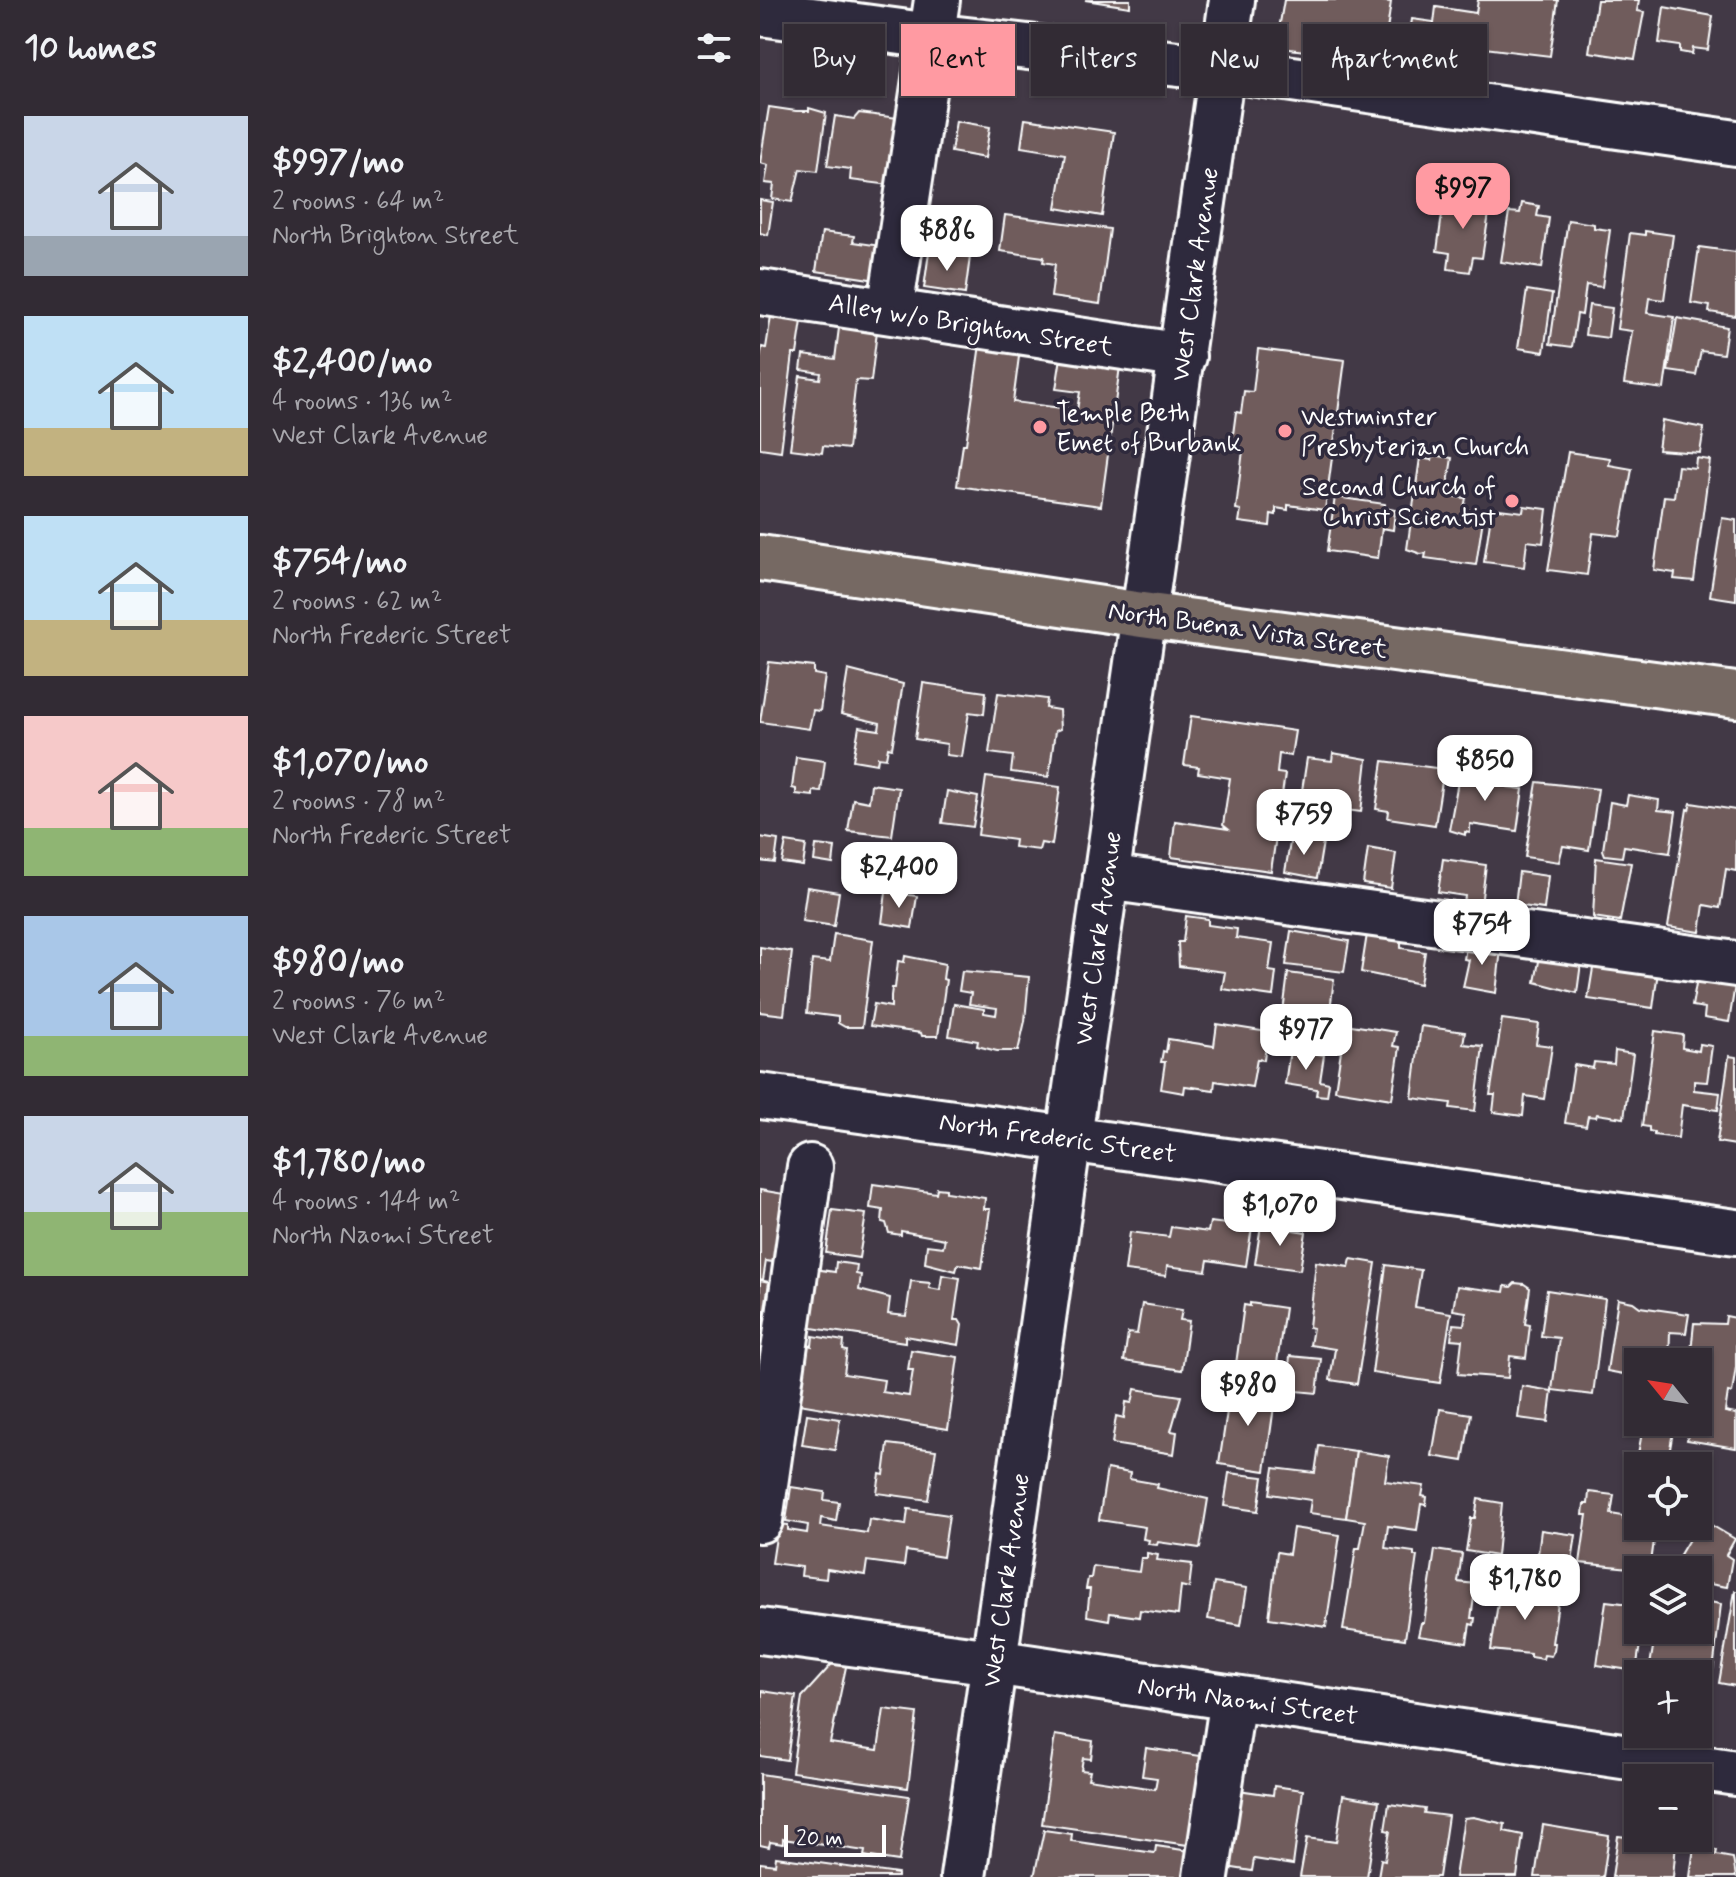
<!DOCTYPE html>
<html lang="en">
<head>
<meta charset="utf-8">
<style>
	:root { --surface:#322b34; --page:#3a333c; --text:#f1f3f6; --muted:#a8a7ac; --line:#4d474f; --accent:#ff9aa2 }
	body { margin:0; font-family:Mynerve,sans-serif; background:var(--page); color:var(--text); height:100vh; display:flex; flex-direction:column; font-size:30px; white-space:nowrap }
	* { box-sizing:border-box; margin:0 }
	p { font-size:26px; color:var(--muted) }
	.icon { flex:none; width:44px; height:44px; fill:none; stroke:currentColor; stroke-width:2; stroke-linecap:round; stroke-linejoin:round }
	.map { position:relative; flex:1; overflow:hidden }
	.sheet { display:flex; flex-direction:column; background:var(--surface); width:760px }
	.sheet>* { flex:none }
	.top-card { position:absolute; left:24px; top:24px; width:760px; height:72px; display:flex; gap:16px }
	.needle { width:52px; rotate:300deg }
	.fabs { position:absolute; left:864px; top:1348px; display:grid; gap:16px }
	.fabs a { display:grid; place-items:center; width:88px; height:88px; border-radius:0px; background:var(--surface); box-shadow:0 2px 6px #0004,0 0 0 2px var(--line); font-size:40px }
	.scale { position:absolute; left:24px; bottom:20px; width:102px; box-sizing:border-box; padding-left:8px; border:4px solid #fff; border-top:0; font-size:22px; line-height:28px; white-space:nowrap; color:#fff; -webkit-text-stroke:6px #2f2a3d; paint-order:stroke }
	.price { position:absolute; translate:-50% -68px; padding:0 18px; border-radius:16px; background:#fff; color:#222; font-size:26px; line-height:52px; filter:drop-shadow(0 2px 4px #0008) }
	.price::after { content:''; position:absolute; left:50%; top:48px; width:24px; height:18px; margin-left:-12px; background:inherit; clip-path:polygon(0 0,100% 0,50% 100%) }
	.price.on { background:var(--accent); color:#111 }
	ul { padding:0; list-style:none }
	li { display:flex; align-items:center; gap:24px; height:200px; padding:0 24px }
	li span { display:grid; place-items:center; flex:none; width:224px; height:160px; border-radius:0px; color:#555 }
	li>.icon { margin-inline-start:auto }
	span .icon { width:96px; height:96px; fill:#fffc; stroke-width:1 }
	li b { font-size:34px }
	h2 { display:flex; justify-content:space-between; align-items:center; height:96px; padding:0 24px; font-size:34px }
	.chip { padding:0 28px; border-radius:0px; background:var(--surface); box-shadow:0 2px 6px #0004,0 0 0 2px var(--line); font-size:28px; line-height:72px }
	.chip.on { background:var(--accent); color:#111 }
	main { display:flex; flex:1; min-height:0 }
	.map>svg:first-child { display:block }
	.building { fill:#6f5c5c; stroke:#fff; stroke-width:2 }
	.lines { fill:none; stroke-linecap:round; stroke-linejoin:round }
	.minor-casing { stroke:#fff; stroke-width:50 }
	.major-casing { stroke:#fff; stroke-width:50 }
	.minor { stroke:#2f2a3d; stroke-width:44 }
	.major { stroke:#766964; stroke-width:44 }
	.poi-dot { fill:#ff9aa2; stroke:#2f2a3d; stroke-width:3 }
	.labels { text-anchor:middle; stroke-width:7; stroke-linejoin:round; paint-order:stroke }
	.street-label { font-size:26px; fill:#fff; stroke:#2f2a3d }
	.poi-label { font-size:26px; fill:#fff; stroke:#2f2a3d; text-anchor:start }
</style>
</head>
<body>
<main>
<section class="sheet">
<h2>10 homes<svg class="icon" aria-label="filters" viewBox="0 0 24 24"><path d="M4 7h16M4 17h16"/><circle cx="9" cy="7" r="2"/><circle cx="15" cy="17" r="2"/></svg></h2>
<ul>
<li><span style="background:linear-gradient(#c9d6e8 75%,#9aa5b1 0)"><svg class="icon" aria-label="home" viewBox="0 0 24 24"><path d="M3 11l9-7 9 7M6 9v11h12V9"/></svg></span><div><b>$997/mo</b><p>2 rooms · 64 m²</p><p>North Brighton Street</p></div></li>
<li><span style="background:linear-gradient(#bfe0f5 70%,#c2b280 0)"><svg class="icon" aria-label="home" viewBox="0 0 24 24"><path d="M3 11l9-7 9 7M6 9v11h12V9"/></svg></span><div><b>$2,400/mo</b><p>4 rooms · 136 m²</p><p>West Clark Avenue</p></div></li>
<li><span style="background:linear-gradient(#bfe0f5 65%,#c2b280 0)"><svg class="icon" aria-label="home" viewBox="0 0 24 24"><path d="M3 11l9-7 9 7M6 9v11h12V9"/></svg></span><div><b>$754/mo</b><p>2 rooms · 62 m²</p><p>North Frederic Street</p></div></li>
<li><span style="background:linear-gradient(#f6c9c9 70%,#8fb573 0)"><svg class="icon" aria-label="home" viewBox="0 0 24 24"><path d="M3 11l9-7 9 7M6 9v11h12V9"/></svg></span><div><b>$1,070/mo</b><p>2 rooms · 78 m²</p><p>North Frederic Street</p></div></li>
<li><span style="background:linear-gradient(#a9c7e8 75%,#8fb573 0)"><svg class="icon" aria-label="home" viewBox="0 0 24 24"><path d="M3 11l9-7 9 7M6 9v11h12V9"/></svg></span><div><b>$980/mo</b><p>2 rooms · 76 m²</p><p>West Clark Avenue</p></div></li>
<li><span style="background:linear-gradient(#c9d6e8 60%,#8fb573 0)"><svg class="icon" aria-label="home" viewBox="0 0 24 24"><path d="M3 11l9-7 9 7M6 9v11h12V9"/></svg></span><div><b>$1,780/mo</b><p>4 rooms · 144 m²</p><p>North Naomi Street</p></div></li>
</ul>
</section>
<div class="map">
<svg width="976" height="1877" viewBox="0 0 976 1877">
	<rect width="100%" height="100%" fill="#423946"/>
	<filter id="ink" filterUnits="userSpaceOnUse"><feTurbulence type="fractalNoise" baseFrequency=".0125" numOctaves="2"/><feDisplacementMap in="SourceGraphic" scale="16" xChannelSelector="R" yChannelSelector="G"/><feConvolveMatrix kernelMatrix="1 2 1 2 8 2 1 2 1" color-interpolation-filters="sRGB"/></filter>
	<g filter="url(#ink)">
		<g class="building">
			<path d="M325 0H370V7Z"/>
			<path d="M613 0 631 2 624 52 594 48V52L570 45 568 54 522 48 517 40 524 0Z"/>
			<path d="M718 0H798L790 56 717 47 716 54 671 48 676 7 716 13Z"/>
			<path d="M837 0H879L877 11 884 12 875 59 829 52Z"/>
			<path d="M904 7 953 16 948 50 933 48 932 54 920 52V46L899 43Z"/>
			<path d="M652 19 674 22 671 48 648 45Z"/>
			<path d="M9 107 36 111H49V108L66 113 58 171 40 169 32 202 12 199 14 184 5 183 8 165 0 163Z"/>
			<path d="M99 113 146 119 138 186 90 180 91 169 67 166 75 116 94 119Z"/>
			<path d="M265 119 354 132 342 216 296 208 305 154 261 147Z"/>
			<path d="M196 121 230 127 225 158 191 152Z"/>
			<path d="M696 193 719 196 718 205 730 207 722 258 713 257 710 272 688 269 690 253 677 251 684 200 694 201Z"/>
			<path d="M0 200 13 202 8 235 0 233Z"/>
			<path d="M762 203 779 206 777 216 789 218 782 268 741 262 749 212 760 213Z"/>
			<path d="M245 215 350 229 340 304 291 297 295 264 283 262 284 257 240 251Z"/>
			<path d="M808 220 834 224V228L850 230 842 287 826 285 822 315 817 314 812 347 790 344Z"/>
			<path d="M885 231 913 235 904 300 889 298 887 313 914 317 904 389 864 384 872 331 857 329 870 233 885 235Z"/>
			<path d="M62 232 94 236 93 242 121 246 117 280 56 271Z"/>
			<path d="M939 247 976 252V249V316L949 312 950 306 931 303Z"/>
			<path d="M169 252 210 257 205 294 164 288Z"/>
			<path d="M767 290 792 294 784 352 758 348Z"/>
			<path d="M829 305 852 308 848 338 825 335Z"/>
			<path d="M70 315 117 331 111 381 96 380 88 449 63 446 62 453 30 449 40 376 60 379 61 373 41 370 43 355 75 359 79 328 68 326Z"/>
			<path d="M11 316 42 321 37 354H33L21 451 0 448V359L2 347 6 348Z"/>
			<path d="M917 318 967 327 963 354 941 351 936 375 908 371Z"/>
			<path d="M220 344 260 349 253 402 317 410 320 392 296 389 302 351 361 359 341 506 197 486 203 444H206Z"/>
			<path d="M498 349 585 360 565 510 528 505V510L516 508V515L511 514 510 526 479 522 481 510 476 509 483 450 471 449 476 412 481 413 484 391 493 392Z"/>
			<path d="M902 420 944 428 940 453 898 450Z"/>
			<path d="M808 452 850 458 849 465 872 469 860 536 833 533 827 575 788 570Z"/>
			<path d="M673 455 692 458 686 496 706 498 703 513 709 510 714 514 713 518 723 519 716 565 665 558 666 553 661 554 647 549 660 458 672 460Z"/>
			<path d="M936 458 950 460 934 581 914 579 915 573 894 570 904 496 914 497 918 466 935 468Z"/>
			<path d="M575 497 625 504V508L635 510 633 530 622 528 618 558 567 551Z"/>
			<path d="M764 506 787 509 783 543 767 541 764 567 724 562 732 508 763 512Z"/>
			<path d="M962 518 976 520V600L950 596Z"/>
			<path d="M9 662 54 667V674L65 676 60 711 53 710 49 729 0 722Z"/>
			<path d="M88 670 143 684 132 748 128 747 126 758 118 757 117 764 93 760 99 727 119 730 120 723 81 714Z"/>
			<path d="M163 683 226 692 224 714 209 712 202 757 186 755 187 744 155 739Z"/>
			<path d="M238 693 287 699 286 708 299 710 300 729 295 731 289 777 251 772 253 756 229 753Z"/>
			<path d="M431 716 535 731 531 756 519 754 517 773 525 774 511 871 411 857 415 821 468 829 463 825 470 778 438 773 439 767 424 765Z"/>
			<path d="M573 753 607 759 601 812 553 806 554 799 541 797 547 758 572 761Z"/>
			<path d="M36 757 65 761 61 792 53 791V796L36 794V789L32 788Z"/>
			<path d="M623 761 684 769 675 825 628 818 629 811 616 809Z"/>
			<path d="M700 771 747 778 748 787 763 789 757 831 710 824V833L705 832V835L689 830Z"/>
			<path d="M226 777 300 787 292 845 281 843 279 850 254 847 255 840 218 835Z"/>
			<path d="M777 782 838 789 829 850 803 846 799 862 765 857Z"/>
			<path d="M111 784 139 788 132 836 88 831 93 799 109 802Z"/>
			<path d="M187 791 218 797 213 827 182 823Z"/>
			<path d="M868 795 899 800 898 810 916 812 910 853 864 846 862 857 845 855 843 850 850 802 866 805Z"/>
			<path d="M931 803 976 810V871L966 869 960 908 944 905 940 932 908 927 927 809 929 810Z"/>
			<path d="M0 837 18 840 15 863 0 861Z"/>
			<path d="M531 837 563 842 557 878 525 872Z"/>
			<path d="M26 842 46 845 43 866 22 863Z"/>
			<path d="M56 845 75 847 73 864 54 861Z"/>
			<path d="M608 848 636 853 631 888 603 884Z"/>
			<path d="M836 858 871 863 860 921 833 917Z"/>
			<path d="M683 859 726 865 720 913 703 910 705 896 678 892Z"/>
			<path d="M759 872 788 876 784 909 755 905Z"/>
			<path d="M47 887 79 892 74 926 42 921Z"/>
			<path d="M126 892 157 896 152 928 122 923Z"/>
			<path d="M426 916 448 919V925L477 929 476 938 513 943 509 971 516 972 513 996 462 989 465 972 419 966 418 942H423Z"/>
			<path d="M608 928 641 933V948L665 952 660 984 601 972Z"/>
			<path d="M531 931 589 941 584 972 526 965Z"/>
			<path d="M74 934 113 940 102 1027H85L78 1023V1017L47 1013 52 960 70 962Z"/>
			<path d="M707 942 741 949 736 993 703 987 709 960 704 959Z"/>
			<path d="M0 947 32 952 24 1015 0 1012Z"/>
			<path d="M145 956 185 964 183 979 186 980 178 1036H162L161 1033 110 1026 114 1004 131 1007V996L132 988H135L138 961 144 962Z"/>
			<path d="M780 956 821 963 817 993 775 982Z"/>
			<path d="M834 962 898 971 893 1008 828 999Z"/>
			<path d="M202 971 269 977 265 1021 258 1051H237L217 1046 218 1041 189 1036 194 1004 224 1009V1013L236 1015 237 1008 209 1004 211 993 199 991Z"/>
			<path d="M528 973 574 979 565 1049 518 1043 519 1012H523Z"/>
			<path d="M937 978 975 985 969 1022 944 1018 945 1008 932 1006Z"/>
			<path d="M742 1019 779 1024 776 1044 792 1046 784 1099 765 1096 763 1116 733 1112 735 1095H730Z"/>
			<path d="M457 1024 508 1032 504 1060 497 1059 492 1087 455 1081 454 1090 425 1086 424 1093 401 1089 405 1062H401L403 1051 406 1052 408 1039 454 1046Z"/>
			<path d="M585 1024 636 1032 633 1046 640 1047 632 1099 575 1090Z"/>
			<path d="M661 1026 705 1032 703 1044 723 1046 715 1111 690 1108 691 1103 652 1098Z"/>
			<path d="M895 1031 923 1035 922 1048 939 1051 940 1044 952 1046 947 1082 934 1081V1090L960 1093 958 1110 922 1105 918 1138 894 1135V1132L889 1131V1127L882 1126Z"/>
			<path d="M530 1050 564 1055 560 1081 569 1083 567 1096 556 1095 557 1089 525 1084Z"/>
			<path d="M855 1051 873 1054 864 1118 837 1114 836 1117 828 1116 826 1126 805 1123 814 1065 833 1068 834 1062 854 1064Z"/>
			<path d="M969 1056 976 1057V1145L957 1142Z"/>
			<path d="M113 1184 176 1193 177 1188 186 1189V1192L225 1198 224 1209H230L222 1268 198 1264 196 1271 165 1263 167 1245 183 1247 185 1239 141 1231V1235L129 1233 126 1223 122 1222 123 1210 110 1208Z"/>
			<path d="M0 1190 24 1194 19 1263 6 1261 3 1280 0 1279Z"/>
			<path d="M72 1210 106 1214 99 1258 66 1253Z"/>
			<path d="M450 1222 492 1227 486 1266 448 1260 446 1271 407 1266 406 1276 365 1271 370 1232 409 1237 411 1227 448 1232Z"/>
			<path d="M501 1225 546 1232 540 1270 495 1264Z"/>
			<path d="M591 1259 616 1263 597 1384 570 1380 575 1349 550 1345 553 1328 549 1327 556 1262 589 1267Z"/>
			<path d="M76 1262 97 1265 96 1274 101 1275 99 1290 130 1298 128 1314 146 1316 151 1281 170 1283 169 1288 180 1290 182 1275 200 1278 194 1320H199L202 1325 199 1345 145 1336V1342L45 1327 54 1269 75 1272Z"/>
			<path d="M626 1265 661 1270 655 1307 691 1313 680 1383 612 1373Z"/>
			<path d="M0 1280 9 1282 2 1330 0 1329Z"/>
			<path d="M755 1283 764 1284 770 1288 765 1324 770 1325 766 1358 750 1356 748 1378 698 1374 702 1340 691 1339 693 1324 704 1325 706 1312 693 1310 697 1286 744 1292 745 1286 751 1287Z"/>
			<path d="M787 1290 845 1299 833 1395 792 1390 799 1338 781 1336Z"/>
			<path d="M858 1299 873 1302 880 1307 929 1314 926 1333 910 1332 909 1362H887L888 1357 872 1355 869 1375 847 1371Z"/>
			<path d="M490 1303 525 1308 514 1384 474 1379 484 1305 490 1306Z"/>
			<path d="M382 1304 422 1310 420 1320 429 1321 422 1370 364 1361 368 1333 377 1334Z"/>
			<path d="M966 1316 976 1318V1367L972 1393 968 1392 965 1412 976 1414V1448L927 1440 930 1422H938V1362H930L934 1323 965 1324Z"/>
			<path d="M53 1336 84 1341 83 1350 87 1351 84 1374 124 1380 122 1392 149 1396 153 1370H148L151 1350 198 1357 188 1429 33 1403 42 1344 52 1346Z"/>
			<path d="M530 1356 561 1359 557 1393 537 1391 536 1399 526 1398Z"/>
			<path d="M471 1385 516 1392 505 1471 459 1464Z"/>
			<path d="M762 1386 792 1391 788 1422 758 1418Z"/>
			<path d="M375 1389 421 1396 411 1431 417 1432 414 1454 352 1444 356 1416 364 1418 366 1402 372 1403Z"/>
			<path d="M680 1409 711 1414 703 1461 672 1456Z"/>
			<path d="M47 1414 80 1419 75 1450 42 1445Z"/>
			<path d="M884 1422 914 1426 908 1460 878 1454Z"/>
			<path d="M128 1444 176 1450 168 1500 117 1493 120 1474 124 1475Z"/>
			<path d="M559 1446 596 1451 586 1518 549 1513 551 1500 510 1494 514 1468 555 1473Z"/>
			<path d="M596 1451 629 1456 625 1481 664 1486 662 1496 667 1497 666 1505 661 1504 657 1530 628 1526 625 1548 654 1552V1556H657L645 1639 583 1630 596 1548H600L605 1521 586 1518Z"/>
			<path d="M347 1469 370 1473 369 1479 398 1484 397 1488 448 1499 440 1548 398 1542 397 1545 388 1544 389 1540 383 1539 385 1527 339 1520Z"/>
			<path d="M469 1473 503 1477 498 1511 464 1506Z"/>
			<path d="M31 1487 65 1492 64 1500 79 1502 76 1521 61 1518 60 1526 107 1533 109 1519 146 1525 148 1509 189 1515 183 1557 146 1551 144 1566 107 1561 105 1575 67 1569 66 1579 41 1576 42 1567 12 1563 18 1524 28 1525V1530L47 1533 48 1525 26 1521Z"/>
			<path d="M829 1492 854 1495 851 1514 863 1516V1520L878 1523V1526H896L890 1570 820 1563 827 1515H823L824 1504H828Z"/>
			<path d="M718 1499 742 1503 737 1556 706 1551 711 1518H715Z"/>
			<path d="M941 1519 975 1539 966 1555 972 1559 967 1587 950 1584 947 1589 938 1584V1570L912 1568Z"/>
			<path d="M533 1528 580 1535 566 1627 509 1618 517 1552 529 1554Z"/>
			<path d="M781 1530 816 1535 811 1567 777 1562Z"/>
			<path d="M675 1550 702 1554 698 1582 716 1584 711 1618H715L714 1625 710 1624 707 1643 658 1636 661 1623H664Z"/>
			<path d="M387 1553 398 1555 397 1560 432 1564 429 1588 421 1586 418 1615 380 1610 379 1617 350 1613 349 1620 327 1616 330 1589H326L328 1578H331L333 1566 379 1572 381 1558H387Z"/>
			<path d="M755 1576 779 1580 776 1600 798 1603 792 1643H795L794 1650 791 1656 784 1655 783 1659 770 1657V1654L731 1650 739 1596 752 1598Z"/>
			<path d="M454 1583 487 1588 481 1625 448 1619Z"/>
			<path d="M975 1591H976V1686L959 1683Z"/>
			<path d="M938 1600 961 1604 952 1679 938 1677V1674H892L894 1671H889L896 1630H938Z"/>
			<path d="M846 1601 878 1605V1630H882L876 1671 837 1665Z"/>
			<path d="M91 1643 70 1743 118 1750 124 1709 157 1713 148 1788 32 1772 42 1697Z"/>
			<path d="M2 1691 36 1696 27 1760 0 1756Z"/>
			<path d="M295 1735 333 1741 331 1759 323 1758 321 1770 330 1771 328 1779 395 1789 397 1778 382 1776 386 1748 441 1756 428 1845 282 1824Z"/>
			<path d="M0 1774 149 1796 139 1861 104 1856 105 1851 23 1839V1844L10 1842 9 1847 0 1845Z"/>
			<path d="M514 1786 543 1790 533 1865 494 1859 492 1871 460 1866 471 1789 513 1795Z"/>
			<path d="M583 1795 619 1801 607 1877H540L547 1838 576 1842Z"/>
			<path d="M629 1804 665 1809 664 1813 688 1816 679 1877H618L621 1859 625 1860 630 1831 625 1830Z"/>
			<path d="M713 1817 745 1824 744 1831 763 1835 757 1877H695L704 1818Z"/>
			<path d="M783 1825 849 1836 843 1877H775Z"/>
			<path d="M284 1830 312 1834 311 1841 395 1853 396 1846 430 1851 426 1877H274Z"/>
			<path d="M858 1836 916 1843 913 1877H852Z"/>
			<path d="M934 1847 957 1850 956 1855 973 1858 976 1877H930Z"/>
			<path d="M16 1857 138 1874V1877H0V1863L15 1865Z"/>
		</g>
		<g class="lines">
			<g class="minor-casing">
				<g id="minor">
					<path d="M0 13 171 36 463 69 976 143"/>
					<path d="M0 292 423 356"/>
					<path d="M130 311 177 0"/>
					<path d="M346 877 976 964"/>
					<path d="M0 1096 976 1232"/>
					<path d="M0 1520 50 1167"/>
					<path d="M0 1631 233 1662 976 1773"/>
					<path d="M203 1877 472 0"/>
					<path d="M446 1877 473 1698"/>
				</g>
			</g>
			<g class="major-casing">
				<path id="major" d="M0 558 382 615 976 695"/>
			</g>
			<use href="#minor" class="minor"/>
			<use href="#major" class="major"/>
		</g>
	</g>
	<g class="poi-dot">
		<circle cx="280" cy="427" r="8"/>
		<circle cx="525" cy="431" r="8"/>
		<circle cx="752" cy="501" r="8"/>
	</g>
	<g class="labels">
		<g class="street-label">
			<text transform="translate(434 274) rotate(-82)" y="9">West Clark Avenue</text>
			<text transform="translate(211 324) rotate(9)" y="9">Alley w/o Brighton Street</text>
			<text transform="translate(488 629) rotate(8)" y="9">North Buena Vista Street</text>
			<text transform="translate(337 938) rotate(-82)" y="9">West Clark Avenue</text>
			<text transform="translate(298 1137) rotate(8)" y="9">North Frederic Street</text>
			<text transform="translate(245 1580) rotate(-82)" y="9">West Clark Avenue</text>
			<text transform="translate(488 1700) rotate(8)" y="9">North Naomi Street</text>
		</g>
		<g class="poi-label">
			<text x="296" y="421">Temple Beth<tspan x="296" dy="30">Emet of Burbank</tspan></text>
			<text x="541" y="425">Westminster<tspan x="541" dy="30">Presbyterian Church</tspan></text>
			<text x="736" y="495" text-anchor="end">Second Church of<tspan x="736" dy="30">Christ Scientist</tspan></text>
		</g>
	</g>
</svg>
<div class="fabs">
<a><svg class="needle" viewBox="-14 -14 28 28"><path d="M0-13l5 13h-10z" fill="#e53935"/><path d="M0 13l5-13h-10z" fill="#a8a7ac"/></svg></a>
<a><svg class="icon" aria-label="locate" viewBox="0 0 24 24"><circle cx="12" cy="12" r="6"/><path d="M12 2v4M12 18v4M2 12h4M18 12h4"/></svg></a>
<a><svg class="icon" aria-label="layers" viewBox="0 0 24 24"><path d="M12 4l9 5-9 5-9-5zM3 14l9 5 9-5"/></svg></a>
<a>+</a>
<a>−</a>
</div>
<div class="scale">20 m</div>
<b class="price on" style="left:703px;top:231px">$997</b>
<b class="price" style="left:187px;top:273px">$886</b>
<b class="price" style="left:725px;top:803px">$850</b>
<b class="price" style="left:544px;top:857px">$759</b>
<b class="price" style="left:139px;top:910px">$2,400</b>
<b class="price" style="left:722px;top:967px">$754</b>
<b class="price" style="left:546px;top:1072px">$977</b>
<b class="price" style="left:520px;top:1248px">$1,070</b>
<b class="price" style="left:488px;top:1428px">$980</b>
<b class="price" style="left:765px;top:1622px">$1,780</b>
<div class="top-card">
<a class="chip">Buy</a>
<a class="chip on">Rent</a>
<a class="chip">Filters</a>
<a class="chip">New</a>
<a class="chip">Apartment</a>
</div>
</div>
</main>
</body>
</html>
